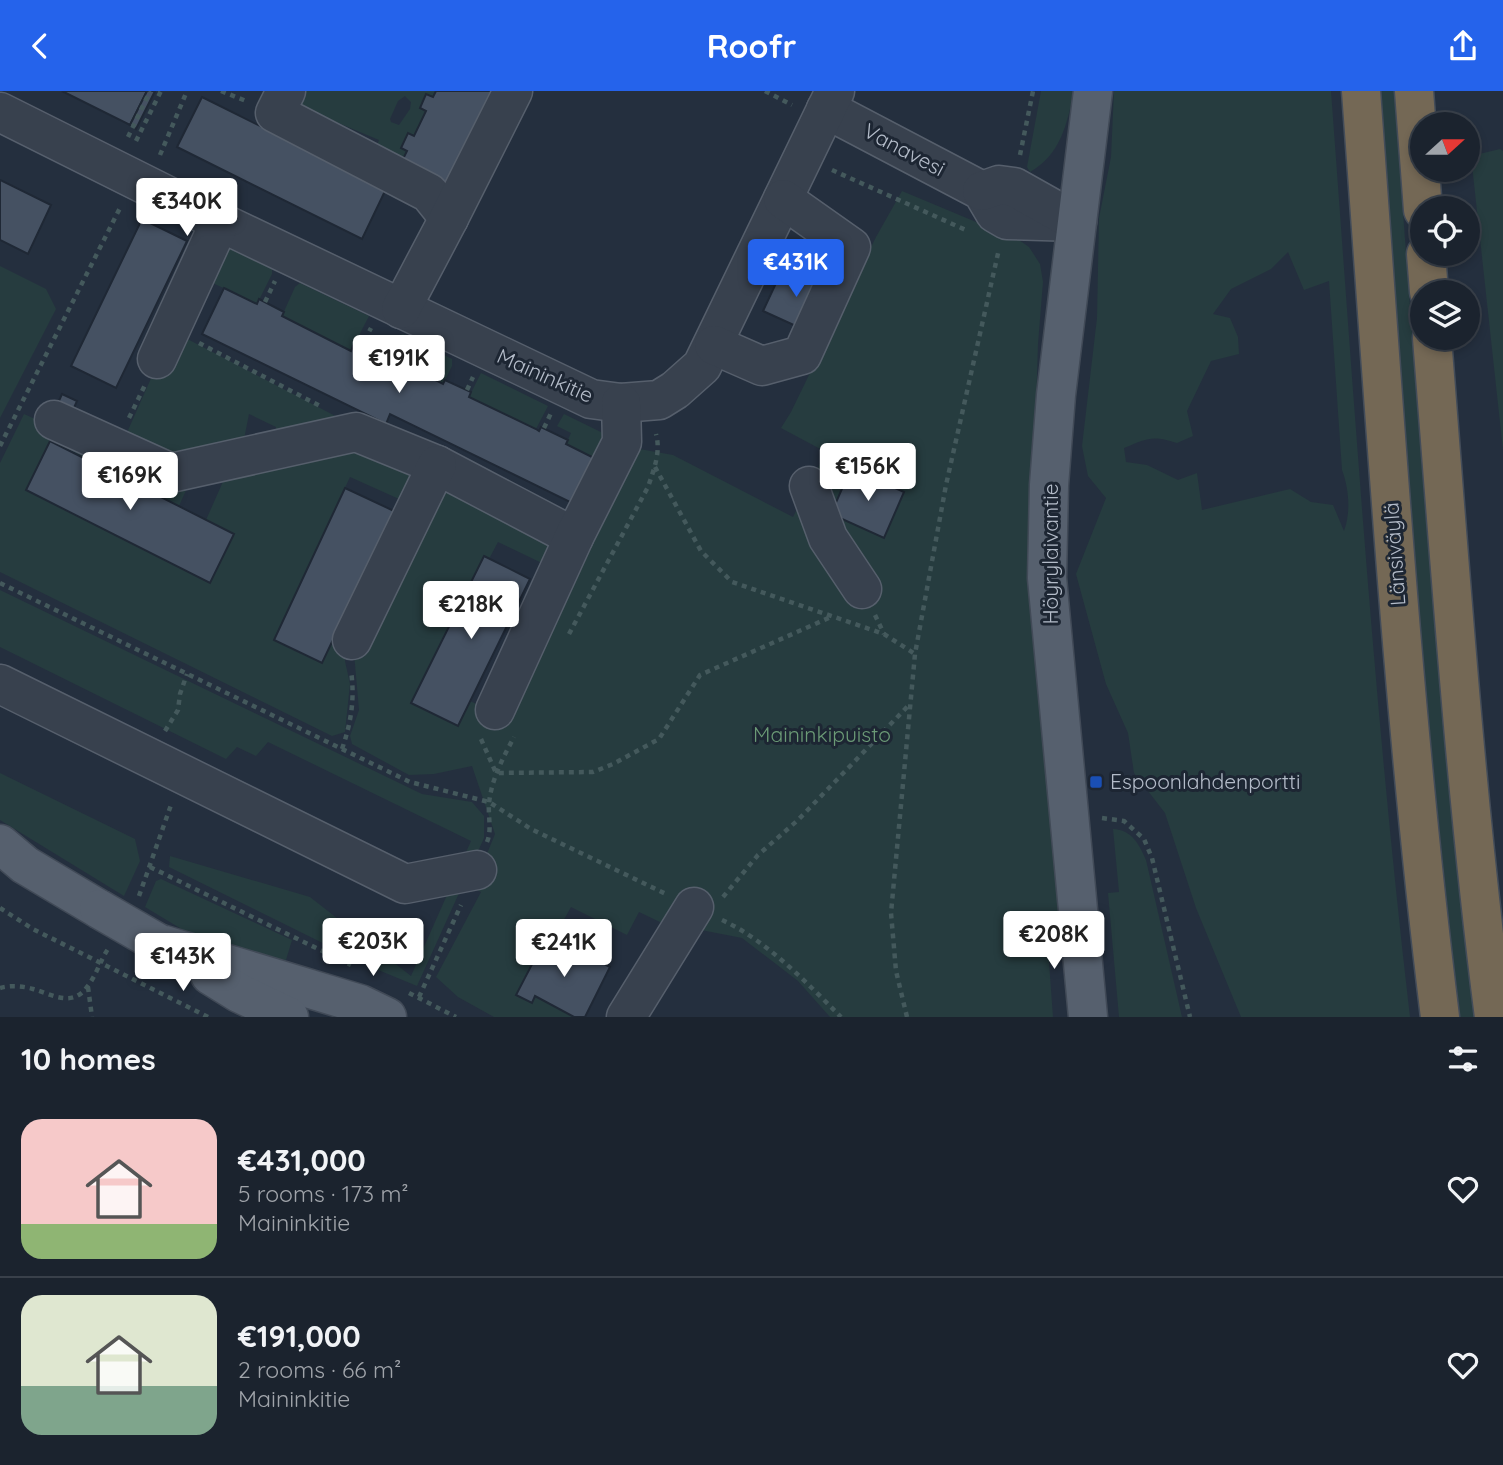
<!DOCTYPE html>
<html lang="en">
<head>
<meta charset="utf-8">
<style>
	:root { --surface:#1b232e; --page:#242b36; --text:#f1f3f6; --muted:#a0a4aa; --line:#39404a; --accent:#2563eb }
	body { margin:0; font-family:Quicksand,sans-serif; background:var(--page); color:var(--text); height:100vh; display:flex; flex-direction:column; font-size:26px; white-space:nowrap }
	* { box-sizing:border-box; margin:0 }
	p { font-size:23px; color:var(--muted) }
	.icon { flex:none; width:38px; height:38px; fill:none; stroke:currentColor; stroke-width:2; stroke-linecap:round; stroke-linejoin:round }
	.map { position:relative; height:926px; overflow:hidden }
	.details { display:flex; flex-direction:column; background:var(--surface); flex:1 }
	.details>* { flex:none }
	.needle { width:46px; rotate:69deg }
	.tools { position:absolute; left:1410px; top:21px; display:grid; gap:14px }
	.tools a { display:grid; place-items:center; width:70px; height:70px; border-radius:50%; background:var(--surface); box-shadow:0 4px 10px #0003,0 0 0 2px var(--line); font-size:35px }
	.price { position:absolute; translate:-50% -60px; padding:0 16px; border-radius:7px; background:#fff; color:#222; font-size:23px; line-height:46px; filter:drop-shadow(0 2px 4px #0008) }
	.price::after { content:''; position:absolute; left:50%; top:42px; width:21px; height:16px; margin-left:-10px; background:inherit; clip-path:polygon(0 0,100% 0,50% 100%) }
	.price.active { background:var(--accent); color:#fff }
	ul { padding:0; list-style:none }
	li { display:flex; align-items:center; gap:21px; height:175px; padding:0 21px }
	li+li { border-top:2px solid var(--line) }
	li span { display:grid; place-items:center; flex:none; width:196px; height:140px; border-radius:21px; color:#555 }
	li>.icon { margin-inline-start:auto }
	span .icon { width:84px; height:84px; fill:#fffc; stroke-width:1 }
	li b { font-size:30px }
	h2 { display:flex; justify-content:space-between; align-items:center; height:84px; padding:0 21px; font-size:30px }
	header { display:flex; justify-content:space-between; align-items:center; height:91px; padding:0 21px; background:var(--accent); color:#fff; font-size:32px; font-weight:700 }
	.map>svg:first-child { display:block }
	.green { fill:#263c3f; fill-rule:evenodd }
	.building { fill:#455162; stroke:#1f2835; stroke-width:2 }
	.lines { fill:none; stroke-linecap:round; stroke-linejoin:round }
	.minor-casing { stroke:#565f6c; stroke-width:41 }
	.major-casing { stroke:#414a57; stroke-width:41 }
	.highway-casing { stroke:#434c59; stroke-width:41 }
	.path { stroke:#44595c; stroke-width:4.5; stroke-dasharray:5 5; stroke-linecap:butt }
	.minor { stroke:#38414e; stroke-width:38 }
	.major { stroke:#56606e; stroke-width:38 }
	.highway { stroke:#746855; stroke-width:38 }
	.major-bridge-casing { stroke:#414a57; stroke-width:41; stroke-linecap:butt }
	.major-bridge { stroke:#56606e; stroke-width:38 }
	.transit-dot { fill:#1a4fb4; stroke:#1d2633; stroke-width:2.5 }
	.labels { text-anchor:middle; stroke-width:6; stroke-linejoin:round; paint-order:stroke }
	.street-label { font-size:21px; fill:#b4bcc9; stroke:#1d2633 }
	.park-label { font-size:21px; fill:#6b9a76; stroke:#1d2633 }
	.poi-label { font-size:21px; fill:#b4bcc9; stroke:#1d2633; text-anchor:start }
</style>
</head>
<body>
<header><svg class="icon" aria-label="back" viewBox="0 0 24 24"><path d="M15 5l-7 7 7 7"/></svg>Roofr<svg class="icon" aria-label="share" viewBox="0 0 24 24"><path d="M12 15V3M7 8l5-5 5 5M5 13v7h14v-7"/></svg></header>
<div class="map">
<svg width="1503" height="926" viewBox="0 0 1503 926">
	<rect width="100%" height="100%" fill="#242f3e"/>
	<g class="green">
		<path d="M298 0H436L433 6 426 4 420 17 426 20 414 45 408 42 401 56 407 60 399 77 376 57 379 49 293 13ZM405 5 411 11 410 18 399 34 391 31 390 28 398 10Z"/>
		<path d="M1041 0H1074C1067 33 1061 63 1030 81L1027 76Z"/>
		<path d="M1114 0H1331C1354 309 1374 618 1410 926H1241L1196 817 1165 722 1134 682 1128 642 1106 593 1076 483 1106 407 1088 385 1082 355 1097 227 1099 127 1111 66ZM1288 161 1304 199 1329 190 1342 379C1349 398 1351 421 1344 440L1333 414 1311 411 1290 398 1202 419 1197 382 1178 389 1147 374 1126 371 1124 357C1148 347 1152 344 1177 352L1193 345 1187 320 1211 270 1239 263 1238 246 1230 227 1213 223 1231 198 1271 178Z"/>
		<path d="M1379 0H1394L1425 417 1440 585 1477 926H1460C1423 618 1402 309 1379 0Z"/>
		<path d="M1500 58 1503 60V359L1471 65Z"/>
		<path d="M902 100 1019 149 1029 156 1040 173 1043 191 1038 253 1030 509 1059 809 1053 867 1049 871 1053 926H830L798 890 742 847 660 831 639 821 627 844 571 816 556 843 563 851 558 860 543 852 516 904 531 912 535 905 574 926H494L458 906 436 886 481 801 473 797 495 743 472 675 434 683 409 684 352 653 350 645 359 619 354 562 437 397 560 448 548 475 498 451 489 468 484 465 411 611 470 610 495 622 634 357 673 364 793 426 826 361 781 337 791 321 876 146Z"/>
		<path d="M224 154 272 178V183L257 213 200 186Z"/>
		<path d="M0 175 46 198 56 218 0 327Z"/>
		<path d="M300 192 369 225 351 260 282 225 295 196Z"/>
		<path d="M172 240 345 330 276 354V336L249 323 243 353 170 367 125 346Z"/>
		<path d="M403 243 452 268V275L443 293 412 278 407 287 379 273 396 246Z"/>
		<path d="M481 282 548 315 536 338 469 306Z"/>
		<path d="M24 323 91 353 85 368 50 351 26 399 209 492 234 444 206 429 229 377 349 351 422 380 382 444 399 408 350 386 274 548 336 543 346 549 345 570 350 593 345 641 332 645 0 481V372Z"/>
		<path d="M564 323 607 344 596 368 566 353 571 342 557 335Z"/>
		<path d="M118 363 187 397 179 415 109 381Z"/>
		<path d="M0 499 422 703 472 711 484 725V747L417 895 371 876 169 776 170 765 310 806 411 885 471 750 268 651 256 665 237 656 226 668 0 556Z"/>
		<path d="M0 682 135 748 140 770 124 805 0 729Z"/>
		<path d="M1113 738C1132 739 1139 753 1146 769L1182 926H1119L1108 802 1119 801Z"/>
		<path d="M161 788 292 849 286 869 213 857 145 816 156 790Z"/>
	</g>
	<g class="building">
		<path d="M62 0H147L130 34Z"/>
		<path d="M147 0H155L136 38 130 34Z"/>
		<path d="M436 0H494L448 93 402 70 407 60 401 57 408 42 414 45 426 20 420 17 426 3 433 6Z"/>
		<path d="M202 6 386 98 362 148 177 56Z"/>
		<path d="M0 89 51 114 28 163 0 149Z"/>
		<path d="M142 128 187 150 116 297 71 275Z"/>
		<path d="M784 175 830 196 809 241 763 220Z"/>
		<path d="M224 197 257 213 259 208 284 221 282 225 351 260 353 255 381 269 379 273 407 287 412 277 443 293 445 289 471 301 469 306 536 338 539 340 541 336 568 349 566 353 596 368 574 413 390 323 386 333 202 243Z"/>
		<path d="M62 303 77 310 73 319 58 312Z"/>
		<path d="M50 350 234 443 210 492 26 399Z"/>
		<path d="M851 377 904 401 884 447 831 423Z"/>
		<path d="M345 397 394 420 322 572 274 549Z"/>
		<path d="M484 465 530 488 458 635 411 612Z"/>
		<path d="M563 851 610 876 585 926H574L535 905 532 912 516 904 543 852 558 860Z"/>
	</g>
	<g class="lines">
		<g class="minor-casing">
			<g id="minor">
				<path d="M286 0 275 22 429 102 449 127"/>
				<path d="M826 18 982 100 995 122 1007 129 1077 131"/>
				<path d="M0 21 220 131 591 308 621 312 659 309 675 299 702 275 835 0"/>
				<path d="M982 100 999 94 1014 96 1071 128"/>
				<path d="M401 218 449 127 513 0"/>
				<path d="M714 254 762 275 802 264 851 156 783 108"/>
				<path d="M157 268 220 131"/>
				<path d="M54 329 171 382 356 341 437 374 574 446"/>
				<path d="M809 395 828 447 862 498"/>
				<path d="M352 549 437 374"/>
				<path d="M0 593 405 793 477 779"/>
				<path d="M495 619 574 446 622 351 621 312"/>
				<path d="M626 926 694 816"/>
			</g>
		</g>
		<g class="major-casing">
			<g id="major">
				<path d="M0 753 25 774 99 818"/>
				<path d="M158 852 360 913 387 926"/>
				<path d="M210 884 239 902 289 926"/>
				<path d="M1088 926 1047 487 1049 394 1056 304 1093 0"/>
			</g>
		</g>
		<g class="highway-casing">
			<g id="highway">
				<path d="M1361 0C1384 309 1402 619 1440 926"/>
				<path d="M1414 0 1423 119"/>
				<path d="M1426 163 1429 201"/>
				<path d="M1432 247C1450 473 1465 701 1494 926"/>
			</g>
		</g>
		<g class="path">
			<path d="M221 0 246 10"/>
			<path d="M765 0 792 14"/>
			<path d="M128 46 150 0"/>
			<path d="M136 50 161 0"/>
			<path d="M160 64 187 0"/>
			<path d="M1020 64 1033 0"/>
			<path d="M832 79 968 140"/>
			<path d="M265 211 275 190"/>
			<path d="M199 252 322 316"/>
			<path d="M360 258 371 237"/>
			<path d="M467 299 473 286"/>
			<path d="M129 327 145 294"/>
			<path d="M544 337 551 322"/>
			<path d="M0 355 121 115"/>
			<path d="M655 376 701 460 732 491 884 543 915 563"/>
			<path d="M0 492 410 691 489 711 531 738 666 803"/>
			<path d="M875 524 884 543"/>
			<path d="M569 543 648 396C654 378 661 361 656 343"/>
			<path d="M165 640 178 619 180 603 187 583"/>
			<path d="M481 648 496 682 593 681 613 673 659 648 700 584 833 525"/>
			<path d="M342 658C351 632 355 608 351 580"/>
			<path d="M1102 727 1124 730 1144 748 1152 767 1190 926"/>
			<path d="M487 751C492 739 488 726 489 713 491 689 503 667 514 646"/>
			<path d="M150 776 351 874"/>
			<path d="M139 805 171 714"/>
			<path d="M723 806 758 764 798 729 909 614"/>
			<path d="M0 817 33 838 208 926"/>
			<path d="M722 829C766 849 807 892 841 926"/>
			<path d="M88 896 92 926"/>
			<path d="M0 897C10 894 23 895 33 898 51 903 72 917 87 896 96 885 100 870 108 858"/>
			<path d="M409 902 456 926"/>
			<path d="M419 906 461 814"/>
			<path d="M907 926 896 880 891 822 915 563 946 394 999 158"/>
		</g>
		<use href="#minor" class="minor"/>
		<use href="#major" class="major"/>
		<use href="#highway" class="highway"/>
		<g class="major-bridge-casing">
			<path id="major-bridge" d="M99 818 158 852"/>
		</g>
		<use href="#major-bridge" class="major-bridge"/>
	</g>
	<rect class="transit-dot" x="1089" y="684" width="14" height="14" rx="3.5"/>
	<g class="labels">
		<g class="street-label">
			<text transform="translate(904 59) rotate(28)" y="7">Vanavesi</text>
			<text transform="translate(545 285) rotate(24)" y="7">Maininkitie</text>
			<text transform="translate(1051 463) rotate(-90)" y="7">Höyrylaivantie</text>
			<text transform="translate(1395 463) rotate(-94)" y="7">Länsiväylä</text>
		</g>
		<g class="park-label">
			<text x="822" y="651">Maininkipuisto</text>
		</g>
		<g class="poi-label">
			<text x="1110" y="698">Espoonlahdenportti</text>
		</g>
	</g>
</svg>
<div class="tools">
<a><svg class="needle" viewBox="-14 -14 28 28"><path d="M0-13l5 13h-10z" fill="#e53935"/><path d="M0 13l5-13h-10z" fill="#a0a4aa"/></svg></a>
<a><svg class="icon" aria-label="locate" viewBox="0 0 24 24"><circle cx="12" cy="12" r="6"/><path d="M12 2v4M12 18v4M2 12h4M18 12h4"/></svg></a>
<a><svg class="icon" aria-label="layers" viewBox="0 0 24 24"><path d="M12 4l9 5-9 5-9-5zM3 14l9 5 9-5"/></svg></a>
</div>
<b class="price" style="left:187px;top:147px">€340K</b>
<b class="price active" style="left:796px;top:208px">€431K</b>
<b class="price" style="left:399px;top:304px">€191K</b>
<b class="price" style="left:868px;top:412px">€156K</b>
<b class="price" style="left:130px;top:421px">€169K</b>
<b class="price" style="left:471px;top:550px">€218K</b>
<b class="price" style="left:1054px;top:880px">€208K</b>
<b class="price" style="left:373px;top:887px">€203K</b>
<b class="price" style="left:564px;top:888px">€241K</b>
<b class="price" style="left:183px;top:902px">€143K</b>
</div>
<section class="details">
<h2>10 homes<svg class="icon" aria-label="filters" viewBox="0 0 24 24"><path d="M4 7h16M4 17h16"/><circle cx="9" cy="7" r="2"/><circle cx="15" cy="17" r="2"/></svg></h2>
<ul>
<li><span style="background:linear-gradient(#f6c9c9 75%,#8fb573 0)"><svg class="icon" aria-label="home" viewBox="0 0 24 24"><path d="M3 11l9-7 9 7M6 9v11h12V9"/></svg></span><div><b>€431,000</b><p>5 rooms · 173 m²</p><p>Maininkitie</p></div><svg class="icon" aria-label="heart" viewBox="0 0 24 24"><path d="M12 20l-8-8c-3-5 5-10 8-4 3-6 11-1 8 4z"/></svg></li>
<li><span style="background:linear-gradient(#dfe7d0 65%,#7fa58c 0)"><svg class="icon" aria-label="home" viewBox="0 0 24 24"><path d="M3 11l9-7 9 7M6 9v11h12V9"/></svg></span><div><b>€191,000</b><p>2 rooms · 66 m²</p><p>Maininkitie</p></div><svg class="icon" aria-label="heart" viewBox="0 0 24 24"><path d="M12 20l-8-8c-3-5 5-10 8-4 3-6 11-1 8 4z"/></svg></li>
</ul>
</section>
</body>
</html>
